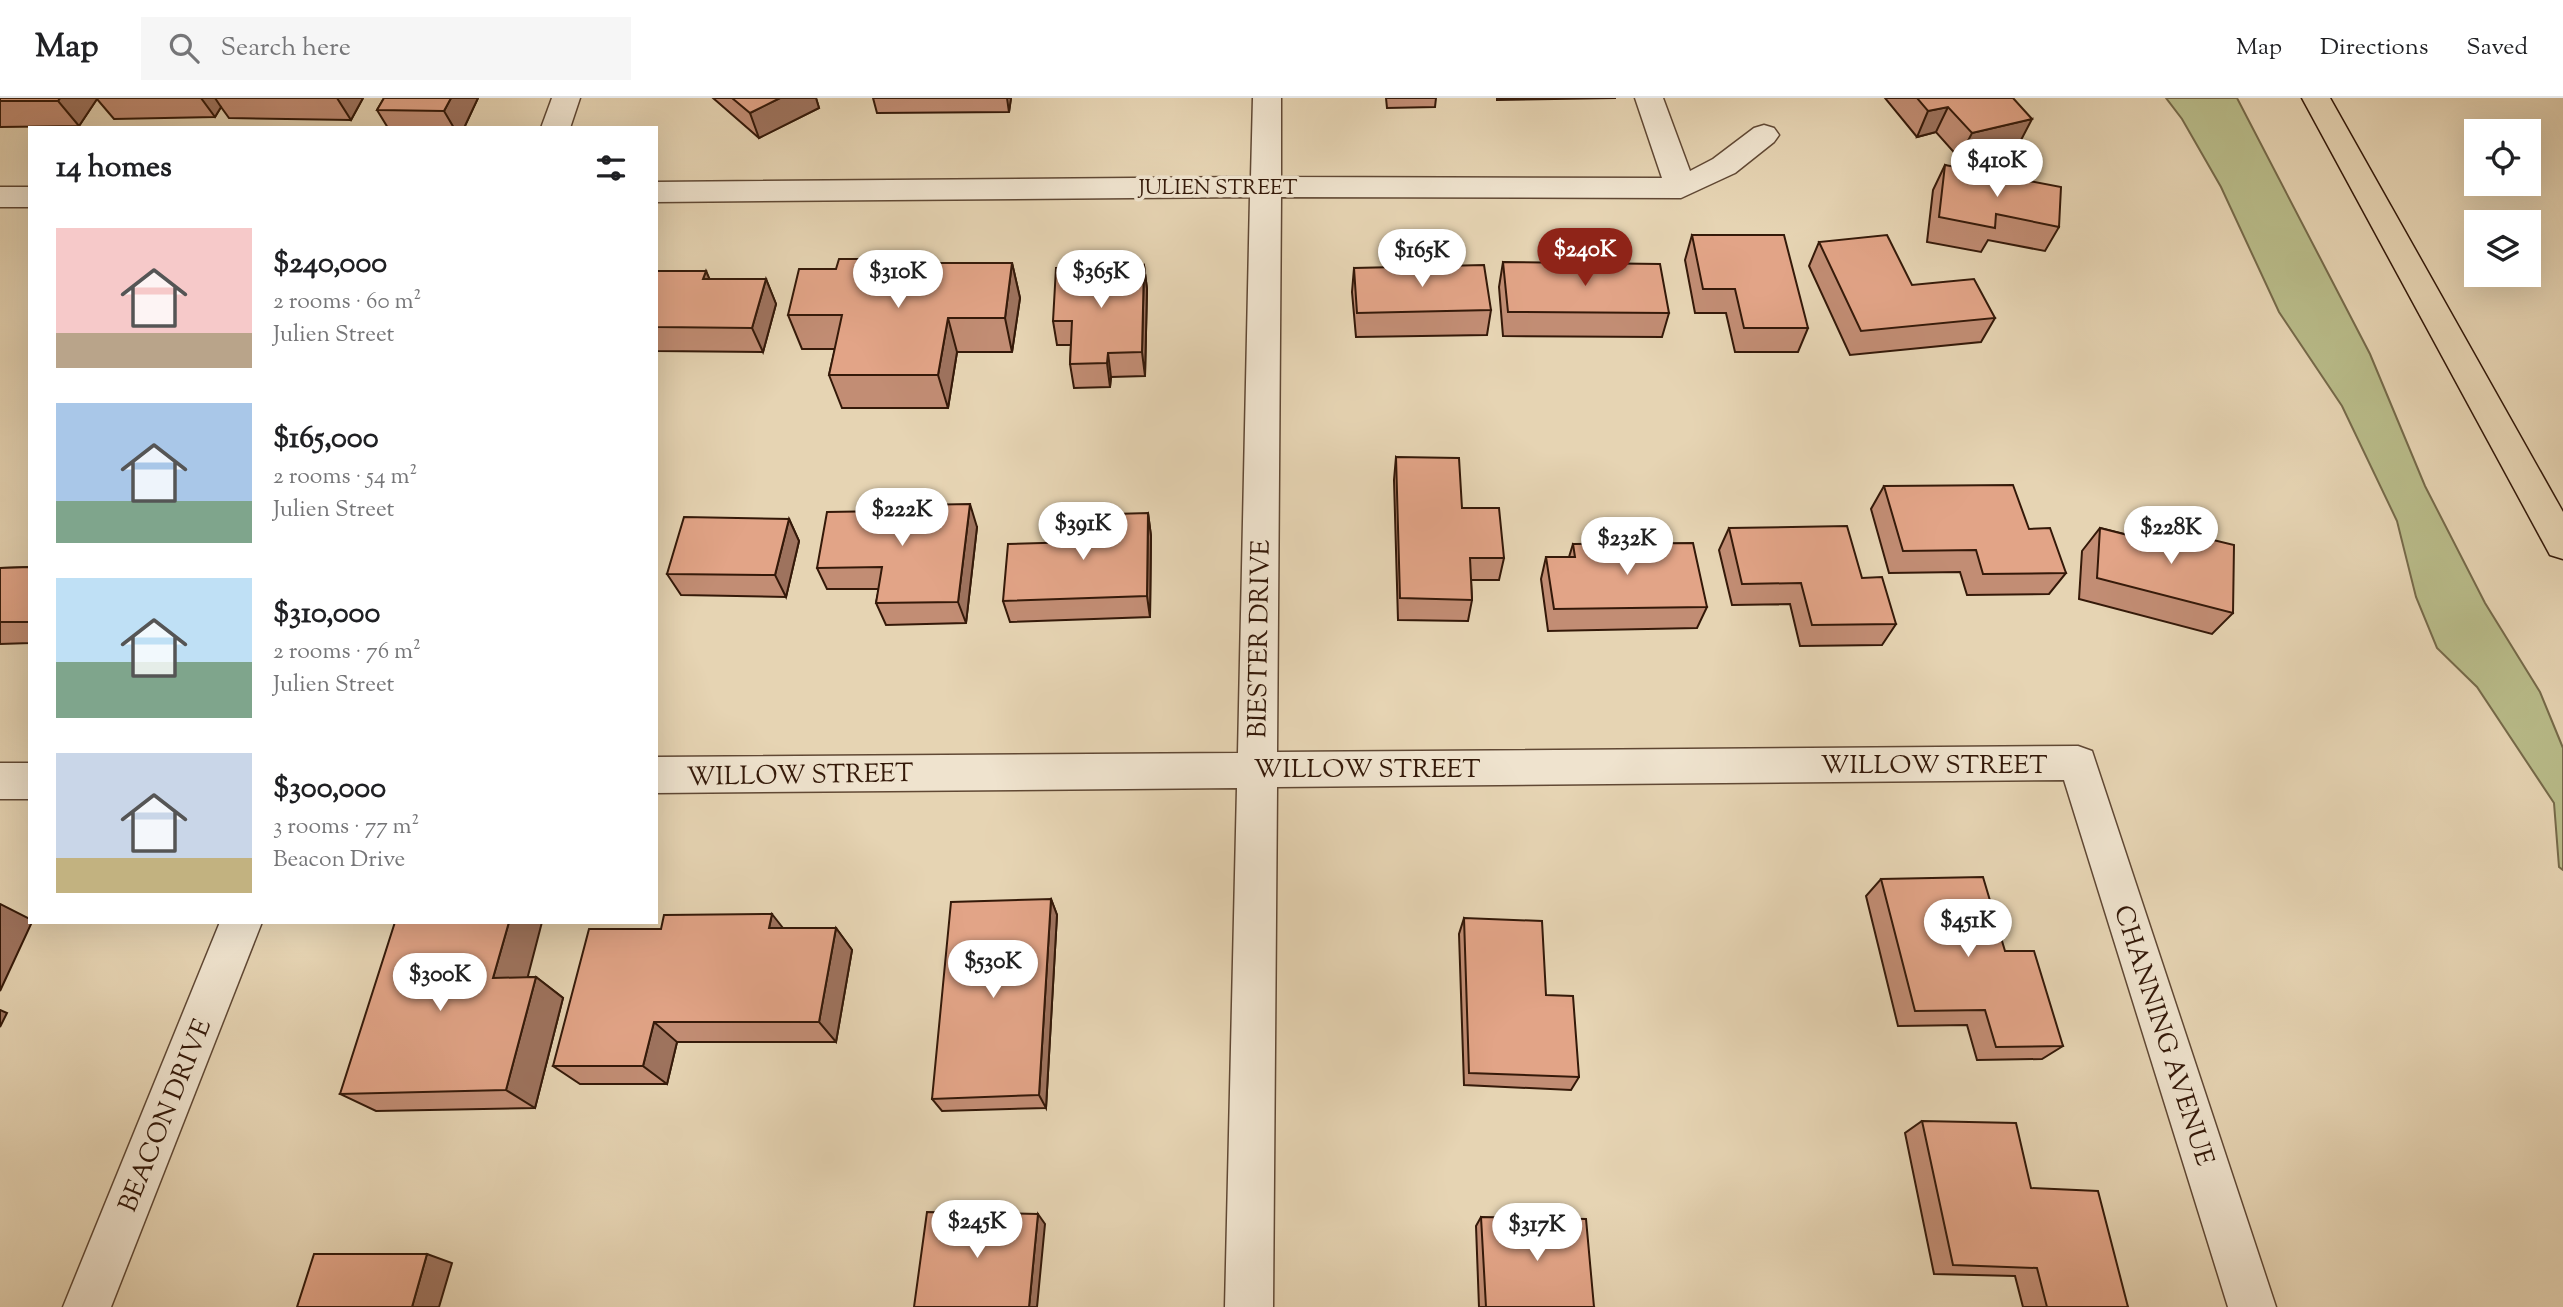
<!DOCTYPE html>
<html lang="en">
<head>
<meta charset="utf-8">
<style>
	:root { --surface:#fff; --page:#f6f6f6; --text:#202124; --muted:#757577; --line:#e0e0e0; --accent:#8f2418 }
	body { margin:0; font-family:"Sorts Mill Goudy",serif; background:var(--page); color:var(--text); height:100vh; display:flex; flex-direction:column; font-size:26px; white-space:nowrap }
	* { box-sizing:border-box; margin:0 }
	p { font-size:23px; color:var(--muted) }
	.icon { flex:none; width:38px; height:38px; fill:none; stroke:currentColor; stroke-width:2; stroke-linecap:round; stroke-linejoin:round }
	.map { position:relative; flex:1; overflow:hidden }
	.details { position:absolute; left:28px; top:28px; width:630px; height:798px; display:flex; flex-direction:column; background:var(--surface); border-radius:0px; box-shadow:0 7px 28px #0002 }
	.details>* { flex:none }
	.fabs { position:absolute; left:2464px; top:21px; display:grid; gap:14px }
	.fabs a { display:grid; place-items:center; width:77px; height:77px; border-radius:0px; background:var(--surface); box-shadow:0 7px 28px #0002; font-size:35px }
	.price { position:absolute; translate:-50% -60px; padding:0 16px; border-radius:24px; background:#fff; color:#222; font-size:23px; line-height:46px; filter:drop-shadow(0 2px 4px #0008) }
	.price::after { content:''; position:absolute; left:50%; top:42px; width:21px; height:16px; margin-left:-10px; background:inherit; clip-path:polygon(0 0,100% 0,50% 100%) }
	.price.current { background:var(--accent); color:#fff }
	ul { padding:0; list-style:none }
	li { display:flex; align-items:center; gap:21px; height:175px; padding:0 28px }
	li span { display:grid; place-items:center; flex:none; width:196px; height:140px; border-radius:0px; color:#555 }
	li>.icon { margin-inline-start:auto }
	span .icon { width:84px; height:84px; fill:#fffc; stroke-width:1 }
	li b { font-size:30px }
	h2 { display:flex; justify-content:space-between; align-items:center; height:84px; padding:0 28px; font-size:30px }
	header { display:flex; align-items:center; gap:42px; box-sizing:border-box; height:98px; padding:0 35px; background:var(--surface); border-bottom:2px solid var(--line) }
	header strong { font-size:33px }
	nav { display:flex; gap:38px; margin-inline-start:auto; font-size:24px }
	.search { width:490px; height:63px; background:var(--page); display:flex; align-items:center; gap:18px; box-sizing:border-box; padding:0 24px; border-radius:0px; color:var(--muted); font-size:26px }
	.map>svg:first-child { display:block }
	.green { fill:#b9bc8a; stroke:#766a4a; stroke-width:2 }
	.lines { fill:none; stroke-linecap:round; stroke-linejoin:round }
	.minor-casing { stroke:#604834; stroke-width:3 }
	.major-casing { stroke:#341909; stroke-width:3 }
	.minor { fill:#efe3ce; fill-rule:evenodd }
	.major { fill:#e6d4b3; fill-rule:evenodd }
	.wall { fill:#c28d74; stroke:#341909; stroke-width:2 }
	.shaded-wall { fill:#9e735e; stroke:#341909; stroke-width:2 }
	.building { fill:#e2a487; stroke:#341909; stroke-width:2 }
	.labels { text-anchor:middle; stroke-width:7; stroke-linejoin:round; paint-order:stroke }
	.far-street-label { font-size:21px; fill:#341909; stroke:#efe3ce }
	.street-label { font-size:26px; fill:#341909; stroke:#efe3ce }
</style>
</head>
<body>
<header>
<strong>Map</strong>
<div class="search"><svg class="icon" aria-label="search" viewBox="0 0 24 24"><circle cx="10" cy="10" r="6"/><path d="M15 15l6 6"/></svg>Search here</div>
<nav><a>Map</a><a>Directions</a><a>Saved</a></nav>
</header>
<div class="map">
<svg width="2563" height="1209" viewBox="0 0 2563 1209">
	<rect width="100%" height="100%" fill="#e6d4b3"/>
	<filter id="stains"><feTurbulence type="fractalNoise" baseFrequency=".00286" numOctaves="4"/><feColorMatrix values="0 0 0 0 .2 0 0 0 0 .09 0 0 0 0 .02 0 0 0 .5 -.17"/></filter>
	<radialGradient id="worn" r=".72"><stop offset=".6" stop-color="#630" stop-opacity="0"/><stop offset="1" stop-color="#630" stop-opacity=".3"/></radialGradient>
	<path class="green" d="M2166 0H2237L2370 256 2425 388 2485 505 2540 594 2563 650V772L2559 769 2554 705 2477 589 2437 550 2416 499 2397 423 2342 308 2279 214 2221 89 2182 21Z"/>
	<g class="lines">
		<g class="minor-casing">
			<g id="minor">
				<path d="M552 0H580L570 30H541Z"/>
				<path d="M1253 0H1281V79L1662 80 1635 0H1663L1690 73 1713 61 1754 30 1764 27 1774 30 1779 37 1774 44 1735 75 1681 100 1281 99 1277 654 2078 648 2092 653 2276 1209H2228L2064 682 1277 689 1273 1209H1225L1237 690 656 695V659L1238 655 1250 99 656 104V84L1251 79Z"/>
				<rect x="0" y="89" width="30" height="20"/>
				<rect x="0" y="665" width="30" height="36"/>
				<path d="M220 824H262L111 1209H63Z"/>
			</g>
		</g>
		<g class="major-casing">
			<path id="major" d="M2302 0H2330L2563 414V461L2550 457Z"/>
		</g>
		<use href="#minor" class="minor"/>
		<use href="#major" class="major"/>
	</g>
	<g class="wall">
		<path d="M0 0H363L351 22 229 20 221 9 215 19 114 21 97 1 79 28 0 29Z"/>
		<path d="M384 0H478L464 30H388L377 12Z"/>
		<path d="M713 0H816L819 10 759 40Z"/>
		<path d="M873 0H1011L1009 14 877 15Z"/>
		<path d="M1386 0H1436L1435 9 1387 10Z"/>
		<path d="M1497 0H1616L1497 2Z"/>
		<path d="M1885 0H2013L2019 46 1959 60 1936 34 1917 39Z"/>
		<path d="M1945 67 2059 129 2045 153 1988 142 1981 154 1927 144 1933 92Z"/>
		<path d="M1692 137 1808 230 1798 254H1735L1726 215H1695L1685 162Z"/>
		<path d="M1819 144 1912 187 1995 220 1981 244 1850 257 1809 168Z"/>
		<path d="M910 161 912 165H1012L1020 200 1012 254H957L948 310H842L829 277 835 251H802L788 217 836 171Z"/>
		<path d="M1503 164 1669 215 1662 239 1503 238 1499 189Z"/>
		<path d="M1144 167 1147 191 1145 278 1111 279 1110 289 1074 290 1070 266 1071 247H1057L1053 223Z"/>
		<path d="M1354 170 1491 212 1487 237 1356 239 1352 194Z"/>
		<path d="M656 173H706L709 181H766L776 206 763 254 656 253Z"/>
		<path d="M1396 359 1462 410 1504 460 1499 482H1471L1472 502 1468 523 1398 522 1394 382Z"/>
		<path d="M1884 388 2029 431 2066 475 2049 496 1967 497 1960 474 1889 475 1871 411Z"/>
		<path d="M924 407 977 429 966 525 886 527 876 505 879 491H827L817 470 887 413Z"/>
		<path d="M1148 415 1151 438 1150 519 1010 524 1003 503 1077 444Z"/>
		<path d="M789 421 799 443 786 499 681 497 667 476Z"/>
		<path d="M2155 428 2233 515 2212 536 2079 501 2082 453 2100 430 2144 441Z"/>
		<path d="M1729 430 1896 526 1882 547 1800 548 1790 506 1732 507 1719 452Z"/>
		<path d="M1573 446 1707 509 1697 530 1548 533 1541 481 1546 459H1569Z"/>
		<path d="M30 469V545L0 546V470Z"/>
		<path d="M1881 781 2005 853 2063 948 2042 961 1977 962 1967 927 1898 928 1866 798Z"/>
		<path d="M1051 801 1057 817 1046 1010 942 1013 932 1001Z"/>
		<path d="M1464 820 1546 897 1579 979 1571 992 1464 987 1459 836Z"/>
		<path d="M782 830H836L852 852 836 944H677L667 986H580L553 968Z"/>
		<path d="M528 879H536L563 900 535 1010 376 1013 340 996Z"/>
		<path d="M1922 1023 2031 1090 2128 1209H2023L2015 1178 1934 1176 1905 1035Z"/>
		<path d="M1481 1119 1594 1209H1479L1476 1128Z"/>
	</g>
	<g class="shaded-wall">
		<path d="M60 0H96L97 1 79 28 58 3Z"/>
		<path d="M201 0H215L221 9 215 19Z"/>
		<path d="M337 0H363L351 22Z"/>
		<path d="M451 0H478L464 30H454L444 13Z"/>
		<path d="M780 0H816L819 10 759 40 750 15Z"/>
		<path d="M1007 0H1011L1009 14Z"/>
		<path d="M1948 9 1936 34 1917 39 1928 13Z"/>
		<path d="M2032 21 2019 46 1959 60 1972 35Z"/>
		<path d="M1012 165 1020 200 1012 254 1005 220Z"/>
		<path d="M1144 167 1147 191 1145 278 1142 254Z"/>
		<path d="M706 173 717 198 703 181Z"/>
		<path d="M766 181 776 206 763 254 752 230Z"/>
		<path d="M948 220 957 254 948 310 938 277Z"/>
		<path d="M1108 255 1111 279 1110 289 1107 265Z"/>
		<path d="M918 392 926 414 916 407Z"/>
		<path d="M970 406 977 429 966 525 958 504Z"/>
		<path d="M1148 415 1151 438 1150 519 1147 498Z"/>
		<path d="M789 421 799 443 786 499 775 477Z"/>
		<path d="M1051 801 1057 817 1046 1010 1039 997Z"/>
		<path d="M0 806 30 821V824H32L0 893Z"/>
		<path d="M772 816 790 839 769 830Z"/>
		<path d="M509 824H542L522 901 493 880Z"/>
		<path d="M836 830 852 852 836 944 819 924Z"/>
		<path d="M536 879 563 900 535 1010 506 992Z"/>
		<path d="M0 912 7 915 0 929Z"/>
		<path d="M654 924 677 944 667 986 643 968Z"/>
		<path d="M1038 1116 1045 1126 1037 1209H1029Z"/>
		<path d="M427 1156 452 1165 439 1209H412Z"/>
	</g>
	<g class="building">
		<path d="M0 0H60L58 3H0Z"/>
		<path d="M384 0H451L444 13 377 12Z"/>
		<path d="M732 0H780L750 15Z"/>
		<path d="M1917 0H2013L2032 21 1972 35 1948 9 1928 13Z"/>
		<path d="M1945 67 2061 89 2059 129 1996 116 1995 130 1939 119Z"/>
		<path d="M1692 137H1784L1808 230H1744L1735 191H1703Z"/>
		<path d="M1887 137 1912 187 1974 181 1995 220 1861 233 1819 144Z"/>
		<path d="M839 161H910L909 165H1012L1005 220H948L938 277H829L842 217H788L799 171H836Z"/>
		<path d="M1503 164 1660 166 1669 215 1508 214Z"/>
		<path d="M1144 167 1142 254 1108 255 1107 265 1070 266 1072 223H1053L1056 170Z"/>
		<path d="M1484 167 1491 212 1357 215 1354 170Z"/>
		<path d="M656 173H706L703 181H766L752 230 656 229Z"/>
		<path d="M1396 359 1459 360 1462 410H1499L1504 460H1470L1472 502 1400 500Z"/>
		<path d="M2013 387 2029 431 2050 430 2066 475 1983 476 1976 452 1903 453 1884 388Z"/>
		<path d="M891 392H918L916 407 970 406 958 504 876 505 882 469 817 470 827 414 887 413Z"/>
		<path d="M1148 415 1147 498 1003 503 1008 446 1077 444 1079 417Z"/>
		<path d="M684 419 789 421 775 477 667 476Z"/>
		<path d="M1847 428 1862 480 1882 479 1896 526 1812 527 1801 485 1742 486 1729 430Z"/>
		<path d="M2155 428 2234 447 2233 515 2097 480 2100 430 2155 444Z"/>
		<path d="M1693 445 1707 509 1554 511 1546 459H1575L1573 446Z"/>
		<path d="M30 469V524H0V470Z"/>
		<path d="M1983 779 2005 853H2034L2063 948 1996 949 1985 912 1915 913 1881 781Z"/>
		<path d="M1051 801 1039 997 932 1001 951 804Z"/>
		<path d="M772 816 769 830H836L819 924H654L643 968H553L589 831H661L664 817Z"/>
		<path d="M1464 820 1542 823 1546 897 1573 898 1579 979 1469 975Z"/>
		<path d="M395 824H509L493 880 536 879 506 992 340 996Z"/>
		<path d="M1922 1023 2016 1025 2031 1090 2098 1093 2128 1209H2047L2037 1170 1953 1167Z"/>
		<path d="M927 1114 1038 1116 1029 1209H914Z"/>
		<path d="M1481 1119 1586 1121 1594 1209H1486Z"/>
		<path d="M314 1156H427L412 1209H297Z"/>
	</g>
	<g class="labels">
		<g class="far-street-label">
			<text x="1218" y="96">JULIEN STREET</text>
		</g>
		<g class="street-label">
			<text transform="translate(1258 541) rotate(-89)" y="9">BIESTER DRIVE</text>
			<text x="1934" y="675">WILLOW STREET</text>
			<text x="1367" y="679">WILLOW STREET</text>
			<text transform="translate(800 676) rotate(-1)" y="9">WILLOW STREET</text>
			<text transform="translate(2165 937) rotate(72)" y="9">CHANNING AVENUE</text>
			<text transform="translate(164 1017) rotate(-68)" y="9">BEACON DRIVE</text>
		</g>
	</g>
	<rect width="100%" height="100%" filter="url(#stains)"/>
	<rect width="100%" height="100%" fill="url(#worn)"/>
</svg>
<div class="fabs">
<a><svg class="icon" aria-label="locate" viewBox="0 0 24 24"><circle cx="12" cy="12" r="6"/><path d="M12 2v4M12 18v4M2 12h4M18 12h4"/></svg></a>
<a><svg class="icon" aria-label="layers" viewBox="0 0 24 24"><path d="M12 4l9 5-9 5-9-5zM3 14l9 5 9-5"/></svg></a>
</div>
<b class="price" style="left:1997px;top:101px">$410K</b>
<b class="price current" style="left:1585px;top:190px">$240K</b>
<b class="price" style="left:1422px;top:191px">$165K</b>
<b class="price" style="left:898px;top:212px">$310K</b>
<b class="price" style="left:1101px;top:212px">$365K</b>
<b class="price" style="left:902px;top:450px">$222K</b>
<b class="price" style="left:1083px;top:464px">$391K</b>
<b class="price" style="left:2171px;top:468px">$228K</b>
<b class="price" style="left:1627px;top:479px">$232K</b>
<b class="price" style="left:1968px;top:861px">$451K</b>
<b class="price" style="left:993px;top:902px">$530K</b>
<b class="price" style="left:440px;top:915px">$300K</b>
<b class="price" style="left:977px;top:1162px">$245K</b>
<b class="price" style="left:1537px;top:1165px">$317K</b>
<section class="details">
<h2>14 homes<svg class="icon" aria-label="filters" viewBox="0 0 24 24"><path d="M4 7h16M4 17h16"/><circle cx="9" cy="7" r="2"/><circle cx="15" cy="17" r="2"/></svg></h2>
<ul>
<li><span style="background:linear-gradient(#f6c9c9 75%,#b9a48a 0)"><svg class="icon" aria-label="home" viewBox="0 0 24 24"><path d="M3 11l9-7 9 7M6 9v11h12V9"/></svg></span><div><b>$240,000</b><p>2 rooms · 60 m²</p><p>Julien Street</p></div></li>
<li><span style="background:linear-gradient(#a9c7e8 70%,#7fa58c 0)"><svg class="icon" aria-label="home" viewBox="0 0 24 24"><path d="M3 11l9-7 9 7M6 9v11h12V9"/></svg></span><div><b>$165,000</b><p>2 rooms · 54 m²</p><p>Julien Street</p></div></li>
<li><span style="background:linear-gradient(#bfe0f5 60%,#7fa58c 0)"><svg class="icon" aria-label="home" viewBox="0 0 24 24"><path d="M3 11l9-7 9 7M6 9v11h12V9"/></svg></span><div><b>$310,000</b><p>2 rooms · 76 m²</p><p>Julien Street</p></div></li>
<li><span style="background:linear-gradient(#c9d6e8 75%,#c2b280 0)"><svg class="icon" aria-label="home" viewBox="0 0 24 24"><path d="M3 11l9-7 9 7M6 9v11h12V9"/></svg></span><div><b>$300,000</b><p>3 rooms · 77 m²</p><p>Beacon Drive</p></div></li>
</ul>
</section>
</div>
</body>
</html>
